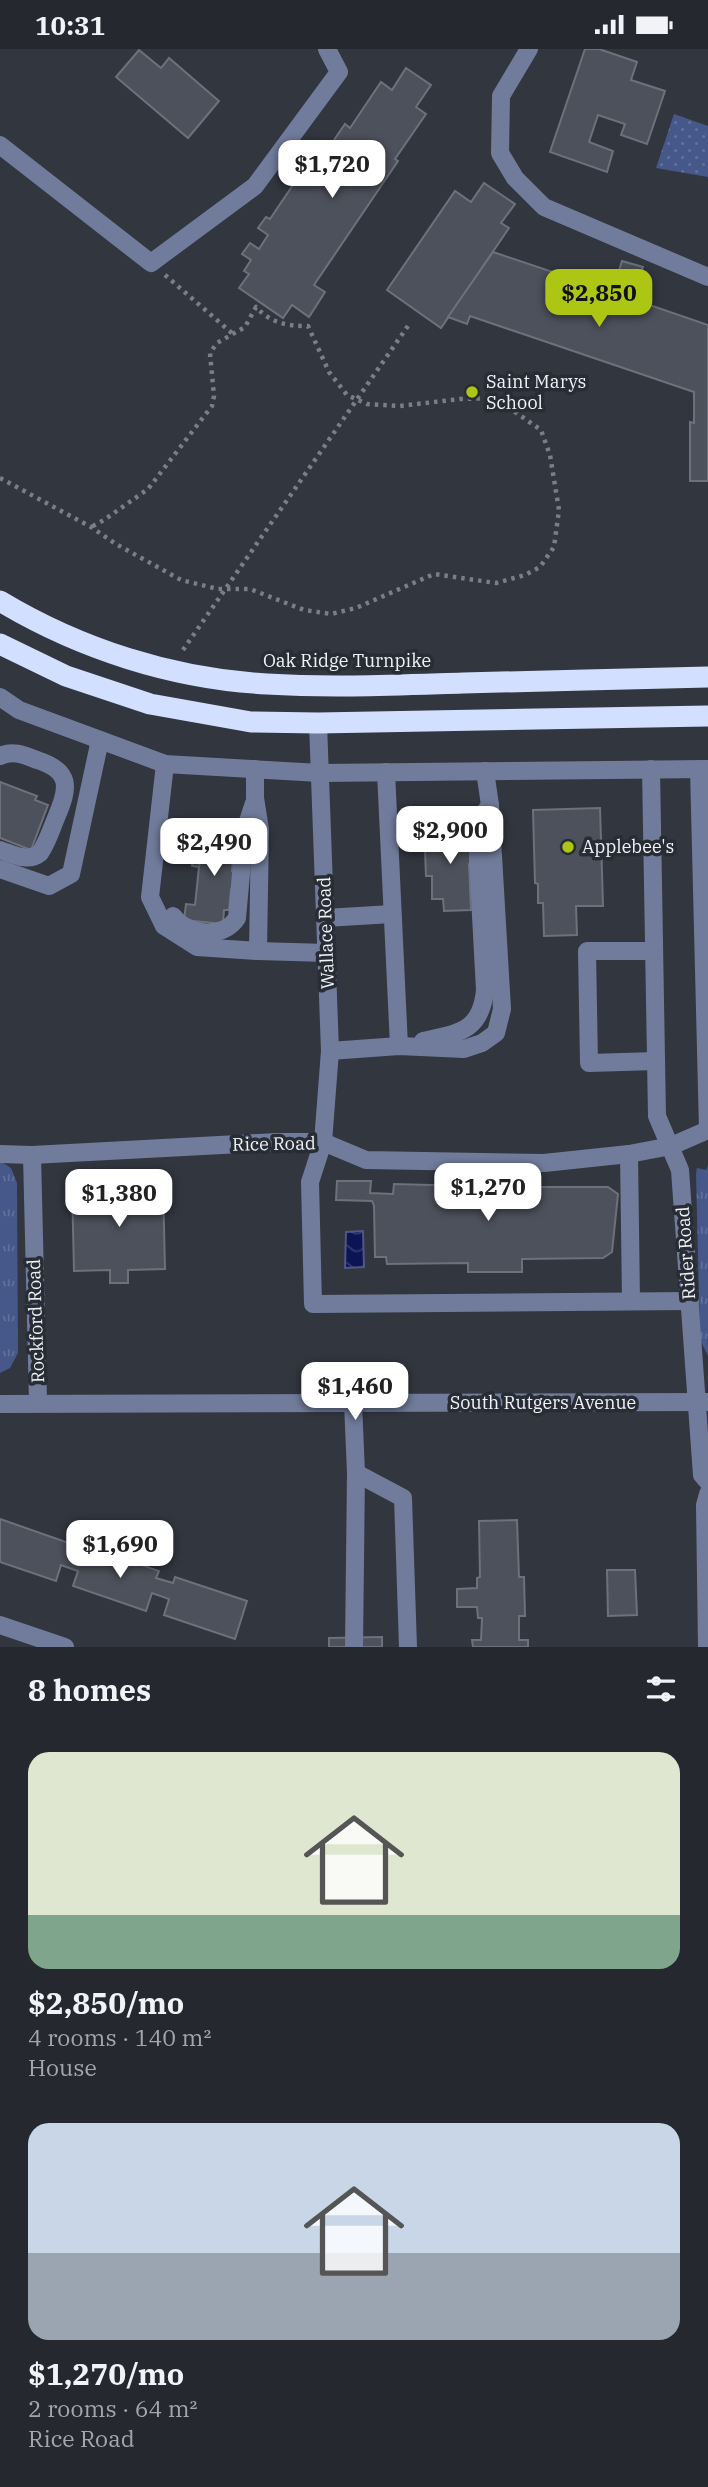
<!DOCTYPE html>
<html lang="en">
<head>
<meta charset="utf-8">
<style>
	:root { --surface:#26282f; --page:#2e3037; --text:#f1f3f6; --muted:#a4a6aa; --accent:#acc613 }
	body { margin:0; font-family:"IBM Plex Serif",serif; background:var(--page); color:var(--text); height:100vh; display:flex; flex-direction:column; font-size:26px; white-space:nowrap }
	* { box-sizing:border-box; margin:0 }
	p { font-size:23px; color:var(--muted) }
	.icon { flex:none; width:38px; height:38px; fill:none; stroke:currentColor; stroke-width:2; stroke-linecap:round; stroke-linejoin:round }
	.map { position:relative; height:1598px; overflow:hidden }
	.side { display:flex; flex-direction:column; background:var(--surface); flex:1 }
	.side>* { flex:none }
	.price { position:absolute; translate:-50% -60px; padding:0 16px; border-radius:14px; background:#fff; color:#222; font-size:23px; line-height:46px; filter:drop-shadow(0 2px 4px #0008) }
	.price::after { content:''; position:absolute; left:50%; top:42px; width:21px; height:16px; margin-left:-10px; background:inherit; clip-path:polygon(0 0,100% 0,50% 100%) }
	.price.active { background:var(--accent); color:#111 }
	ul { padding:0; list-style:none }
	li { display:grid; align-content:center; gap:14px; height:371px; padding:0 28px }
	li span { display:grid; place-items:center; height:217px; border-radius:21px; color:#555 }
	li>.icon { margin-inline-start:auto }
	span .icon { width:126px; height:126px; fill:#fffc; stroke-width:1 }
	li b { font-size:30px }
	h2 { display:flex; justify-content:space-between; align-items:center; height:84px; padding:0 28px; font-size:30px }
	.status { display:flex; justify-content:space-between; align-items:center; height:49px; padding:0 35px; background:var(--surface); direction:ltr }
	.status svg { height:19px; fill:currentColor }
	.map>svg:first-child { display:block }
	.grass { fill:url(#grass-tufts) }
	.park { fill:url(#park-dots) }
	.water { fill:url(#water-waves); stroke:#505785; stroke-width:2 }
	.building { fill:#4d515b; stroke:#6d717c; stroke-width:2 }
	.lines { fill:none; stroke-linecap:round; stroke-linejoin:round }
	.path { stroke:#7b7e86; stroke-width:4.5; stroke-dasharray:3.5 5; stroke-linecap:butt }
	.minor { stroke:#717c9c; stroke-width:18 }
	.highway { stroke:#d3dfff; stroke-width:21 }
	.poi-dot { fill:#acc613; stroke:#282c35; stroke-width:2.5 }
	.labels { text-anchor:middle; stroke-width:7; stroke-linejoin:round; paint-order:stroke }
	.poi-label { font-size:18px; fill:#f0f2f8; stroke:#282c35; text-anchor:start }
	.street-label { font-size:18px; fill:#f0f2f8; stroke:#282c35 }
</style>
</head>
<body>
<div class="status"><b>10:31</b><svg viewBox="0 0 49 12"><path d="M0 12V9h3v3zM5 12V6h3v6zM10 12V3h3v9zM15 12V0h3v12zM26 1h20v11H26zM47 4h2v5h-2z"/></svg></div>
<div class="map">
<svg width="708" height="1598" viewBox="0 0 708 1598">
	<defs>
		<pattern id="grass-tufts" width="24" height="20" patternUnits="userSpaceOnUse" patternTransform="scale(1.75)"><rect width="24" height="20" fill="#46578a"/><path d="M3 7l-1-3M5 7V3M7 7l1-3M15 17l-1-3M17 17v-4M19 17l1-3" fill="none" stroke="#61709b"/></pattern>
		<pattern id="park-dots" width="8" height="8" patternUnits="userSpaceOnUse" patternTransform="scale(1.75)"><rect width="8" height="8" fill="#46578a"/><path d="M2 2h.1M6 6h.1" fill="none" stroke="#61709b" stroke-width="1.8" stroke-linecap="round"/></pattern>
		<pattern id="water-waves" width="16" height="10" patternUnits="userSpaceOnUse" patternTransform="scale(1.75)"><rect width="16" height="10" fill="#0c1554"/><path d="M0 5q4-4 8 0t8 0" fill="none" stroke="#30386d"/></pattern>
	</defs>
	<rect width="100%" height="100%" fill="#32363f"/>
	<g class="grass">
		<path d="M0 1112 11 1119 17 1134 18 1304 10 1319 0 1324Z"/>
		<path d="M708 1116V1307L700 1291 696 1124 697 1119 706 1121Z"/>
	</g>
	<path class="park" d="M674 65 708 77V128L656 119Z"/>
	<path class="water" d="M363 1182 364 1218 345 1219 346 1183Z"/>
	<g class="building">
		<path d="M585 0H599L637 13 631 31 665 42 647 95 621 86 625 75 598 66 589 93 613 102 607 123 550 103Z"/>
		<path d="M139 1 161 19 169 9 219 52 188 89 116 28Z"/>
		<path d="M406 19 431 36 416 58 426 65 395 110 398 112 314 236 325 243 309 268 292 256 283 269 239 239 249 225 244 222 251 211 242 205 250 194 259 200 268 186 258 179 266 168 270 170 299 127 306 132 345 75 350 79 381 33 392 41Z"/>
		<path d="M484 134 515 155 501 174 509 179 441 279 387 241 455 142 471 153Z"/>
		<path d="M493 203 612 243 622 212 643 218 632 250 708 276V432H690V373L694 374V343L470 267 467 275 448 268Z"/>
		<path d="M0 733 37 747 35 751 48 756 31 801 0 789Z"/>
		<path d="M600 759 603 857H576L577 886 544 887 543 854H538V835L535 834 533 761Z"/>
		<path d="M430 777H469L470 804 474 815H469L471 861 444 862 443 850H432V827H426L425 801H431Z"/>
		<path d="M203 780 235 784 232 822H235L233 842 231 841 229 861H224L223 875 184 871 186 855 195 856Z"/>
		<path d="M195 793H202L199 818 192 817Z"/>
		<path d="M471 1129 529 1130V1138H608L618 1145 612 1203 603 1209 522 1210V1223H468V1214L387 1215 386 1208H375L374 1157 372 1152 336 1151 337 1132H371L370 1144 393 1145 394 1135 470 1137Z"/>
		<path d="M163 1135 165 1220 128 1221V1234H110V1221L74 1222 72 1137Z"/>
		<path d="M0 1470 69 1494 67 1500 82 1505 84 1496 159 1522 156 1529 173 1534 175 1528 247 1552 235 1590 164 1566 169 1550 152 1544 146 1562 73 1537 78 1522 61 1516 56 1532 0 1513Z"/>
		<path d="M517 1471 519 1528H524L525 1567H519V1591H528V1598H473L472 1591H481L482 1569H478L477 1558H457V1540L477 1539V1529L480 1528 479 1472Z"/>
		<path d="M607 1521H635L637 1566 608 1567Z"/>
		<path d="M382 1588V1598H329V1589Z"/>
	</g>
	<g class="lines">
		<g class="path">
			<path d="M165 226 233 285"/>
			<path d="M0 429 91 478 116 495 181 531 218 540H250L304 561 331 565 356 559 434 525 496 534 525 526 540 518 554 498 559 461 550 406 541 381 495 349 460 350 400 357 367 355 347 346 329 323 308 277C286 277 271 274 256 258L245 278 217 294 210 304 214 347 212 357 148 440 104 471 91 478"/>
			<path d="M183 601 410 274"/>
		</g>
		<g class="minor">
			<path d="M529 0 501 47 500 104 515 129 544 158 708 228"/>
			<path d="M0 96 151 214 255 137 339 23 327 0"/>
			<path d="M0 648 19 661 165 715 320 724 708 720"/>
			<path d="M318 674 330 1002 323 1093 310 1133 313 1255 690 1252"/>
			<path d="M0 707C13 701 24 706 37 711 72 722 69 739 56 769 51 781 47 794 40 804 28 814 13 805 0 801"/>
			<path d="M165 715 150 848 164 877 197 898 258 902 260 781 255 749V720"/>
			<path d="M651 720 657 1067 680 1121 702 1426 708 1433"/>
			<path d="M386 723 399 997"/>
			<path d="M0 820 49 837 71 825 100 691"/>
			<path d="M173 867C187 887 224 890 237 869L245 781 254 754"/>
			<path d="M325 869 392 865"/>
			<path d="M258 902 327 904"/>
			<path d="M654 902H587L589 1014 656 1012"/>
			<path d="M423 992C458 984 481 983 485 941L478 811V773L490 756"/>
			<path d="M330 1002 399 997 464 1000 482 994 496 984 502 960 490 756 485 722"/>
			<path d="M0 1105 32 1106 277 1093H323L366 1111 544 1114 629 1105 671 1097 708 1081 699 720"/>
			<path d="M629 1105 631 1252"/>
			<path d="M32 1106 38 1353"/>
			<path d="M353 1354 356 1424 403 1449 408 1598"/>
			<path d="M0 1355 707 1353"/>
			<path d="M0 1576 65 1598"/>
			<path d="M354 1598 356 1424"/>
			<path d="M707 1598 705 1456 708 1445"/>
		</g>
		<g class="highway">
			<path d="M0 552C80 600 173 630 267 635 332 639 398 636 463 634 545 632 626 630 708 628"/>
			<path d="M0 595 66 627 150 655 251 673 318 674 708 667"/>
		</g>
	</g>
	<g class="poi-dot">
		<circle cx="472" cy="343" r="7"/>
		<circle cx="568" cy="798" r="7"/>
	</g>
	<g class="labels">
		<g class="poi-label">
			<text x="486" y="339">Saint Marys<tspan x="486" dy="21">School</tspan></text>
			<text x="582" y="804">Applebee's</text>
		</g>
		<g class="street-label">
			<text x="347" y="618">Oak Ridge Turnpike</text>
			<text transform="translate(326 884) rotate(-92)" y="6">Wallace Road</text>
			<text transform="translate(274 1095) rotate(-1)" y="6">Rice Road</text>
			<text transform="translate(686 1204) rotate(-94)" y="6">Rider Road</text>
			<text transform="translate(36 1272) rotate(-92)" y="6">Rockford Road</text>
			<text x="543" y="1360">South Rutgers Avenue</text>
		</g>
	</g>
</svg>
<b class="price" style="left:332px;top:151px">$1,720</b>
<b class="price active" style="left:599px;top:280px">$2,850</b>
<b class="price" style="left:450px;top:817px">$2,900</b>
<b class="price" style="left:214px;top:829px">$2,490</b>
<b class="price" style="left:488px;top:1174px">$1,270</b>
<b class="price" style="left:119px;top:1180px">$1,380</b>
<b class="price" style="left:355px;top:1373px">$1,460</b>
<b class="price" style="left:120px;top:1531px">$1,690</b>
</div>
<section class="side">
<h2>8 homes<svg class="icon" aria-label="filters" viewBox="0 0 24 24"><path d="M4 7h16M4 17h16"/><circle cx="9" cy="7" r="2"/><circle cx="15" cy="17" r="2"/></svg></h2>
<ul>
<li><span style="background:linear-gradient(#dfe7d0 75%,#7fa58c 0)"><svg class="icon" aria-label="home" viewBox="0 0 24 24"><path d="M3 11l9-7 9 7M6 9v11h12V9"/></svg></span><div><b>$2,850/mo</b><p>4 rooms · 140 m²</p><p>House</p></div></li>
<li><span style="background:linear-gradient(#c9d6e8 60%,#9aa5b1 0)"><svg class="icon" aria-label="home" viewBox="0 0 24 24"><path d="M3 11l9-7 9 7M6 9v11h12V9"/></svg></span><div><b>$1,270/mo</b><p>2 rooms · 64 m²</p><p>Rice Road</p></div></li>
</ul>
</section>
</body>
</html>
